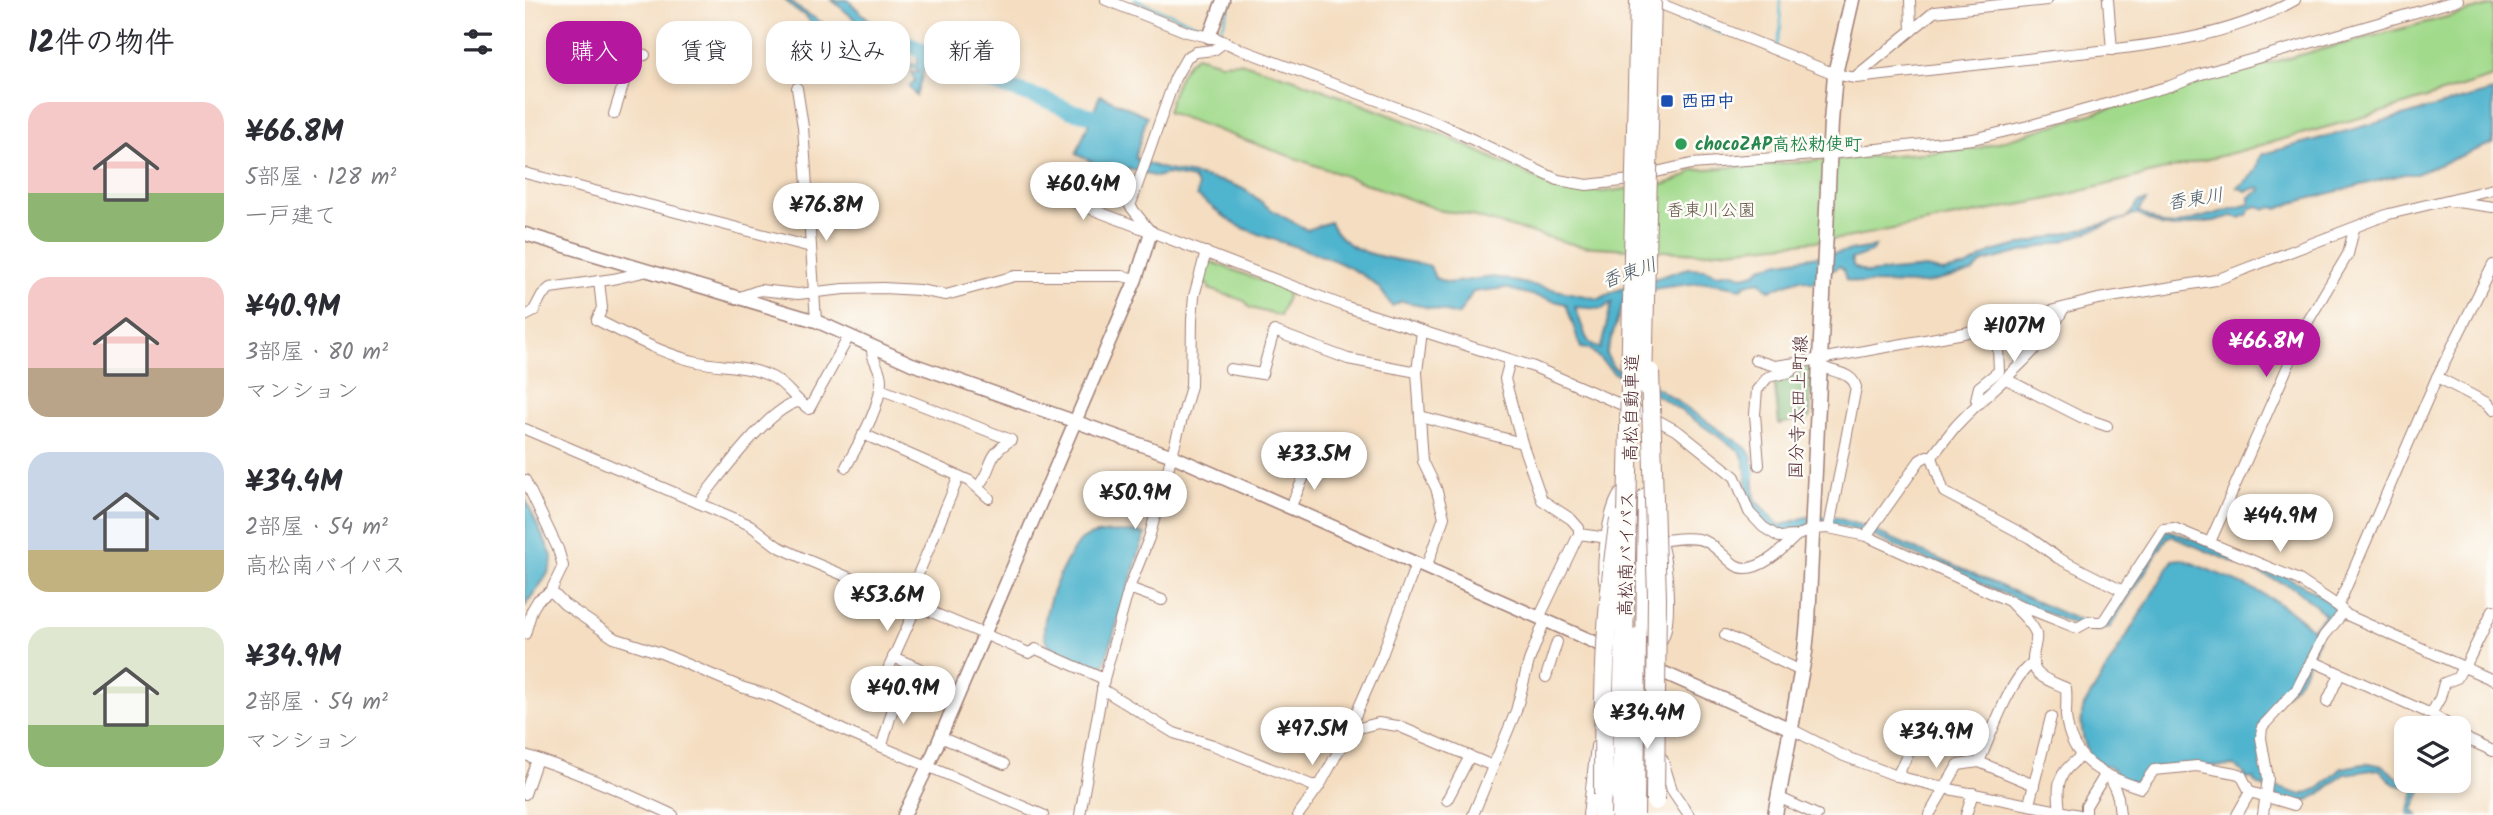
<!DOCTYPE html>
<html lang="ja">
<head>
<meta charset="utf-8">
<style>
	:root { --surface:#fff; --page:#f7f7f7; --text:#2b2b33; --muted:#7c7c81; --accent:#b5179e }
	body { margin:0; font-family:Kalam,"Klee One",sans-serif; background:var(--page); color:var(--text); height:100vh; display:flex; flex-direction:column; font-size:26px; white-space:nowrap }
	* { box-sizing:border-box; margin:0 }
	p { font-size:23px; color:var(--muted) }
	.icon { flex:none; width:38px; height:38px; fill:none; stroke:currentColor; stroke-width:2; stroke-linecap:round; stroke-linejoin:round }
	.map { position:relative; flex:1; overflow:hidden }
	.side { display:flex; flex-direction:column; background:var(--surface); width:525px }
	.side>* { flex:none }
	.hud { position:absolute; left:21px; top:21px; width:665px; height:63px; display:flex; gap:14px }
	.controls { position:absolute; left:1869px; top:716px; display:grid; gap:14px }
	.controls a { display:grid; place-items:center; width:77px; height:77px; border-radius:14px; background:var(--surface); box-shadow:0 4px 10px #0003; font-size:35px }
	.price { position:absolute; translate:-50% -60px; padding:0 16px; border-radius:24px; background:#fff; color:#222; font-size:23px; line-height:46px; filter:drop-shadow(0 2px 4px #0008) }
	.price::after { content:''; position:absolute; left:50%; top:42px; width:21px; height:16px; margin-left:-10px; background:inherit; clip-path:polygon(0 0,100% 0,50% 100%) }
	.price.current { background:var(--accent); color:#fff }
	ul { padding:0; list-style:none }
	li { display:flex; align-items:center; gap:21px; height:175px; padding:0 28px }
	li span { display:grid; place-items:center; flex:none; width:196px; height:140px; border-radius:21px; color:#555 }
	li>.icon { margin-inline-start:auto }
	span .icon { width:84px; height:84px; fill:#fffc; stroke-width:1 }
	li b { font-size:30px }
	h2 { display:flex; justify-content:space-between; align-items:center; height:84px; padding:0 28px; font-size:30px }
	.chip { padding:0 24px; border-radius:21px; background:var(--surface); box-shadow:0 4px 10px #0003; font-size:24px; line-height:63px }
	.chip.current { background:var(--accent); color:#fff }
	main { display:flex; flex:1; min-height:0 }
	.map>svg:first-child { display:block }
	.green { fill:#a2da8c; stroke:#767c5c; stroke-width:2 }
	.forest { fill:#81ba78; stroke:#666c52; stroke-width:2 }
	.water { fill:#4fb4ce; stroke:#4c6a7c; stroke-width:2; fill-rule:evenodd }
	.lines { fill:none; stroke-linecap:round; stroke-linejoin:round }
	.stream { stroke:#4fb4ce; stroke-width:2.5 }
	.river { stroke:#4fb4ce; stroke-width:16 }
	.minor-casing { stroke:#9f7e76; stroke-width:12 }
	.tertiary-casing { stroke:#9f7e76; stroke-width:15 }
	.secondary-casing { stroke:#9f7e76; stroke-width:17 }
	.trunk-casing { stroke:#9f7e76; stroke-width:18 }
	.motorway-casing { stroke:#9f7e76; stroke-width:20 }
	.minor { stroke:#fff; stroke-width:10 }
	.tertiary { stroke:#fff; stroke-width:12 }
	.secondary { stroke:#fff; stroke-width:14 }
	.trunk { stroke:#fff; stroke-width:16 }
	.motorway { stroke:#fff; stroke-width:18 }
	.motorway-bridge-casing { stroke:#9f7e76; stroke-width:20; stroke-linecap:butt }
	.motorway-bridge { stroke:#fff; stroke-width:18 }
	.transit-dot { fill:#1a4fb4; stroke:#fdfcf7; stroke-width:2.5 }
	.leisure-dot { fill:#2e9e5b; stroke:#fdfcf7; stroke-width:2.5 }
	.labels { text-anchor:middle; stroke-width:5; stroke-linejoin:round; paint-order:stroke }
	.transit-label { font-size:18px; font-weight:bold; fill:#164399; stroke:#fdfcf7; text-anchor:start }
	.leisure-label { font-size:18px; font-weight:bold; fill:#27864d; stroke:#fdfcf7; text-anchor:start }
	.park-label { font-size:18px; fill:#645748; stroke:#fdfcf7 }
	.street-label { font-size:18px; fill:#4a1f2b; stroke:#fdfcf7 }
	.water-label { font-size:19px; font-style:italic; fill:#4c5b6c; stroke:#fdfcf7 }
</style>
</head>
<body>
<main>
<section class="side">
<h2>12件の物件<svg class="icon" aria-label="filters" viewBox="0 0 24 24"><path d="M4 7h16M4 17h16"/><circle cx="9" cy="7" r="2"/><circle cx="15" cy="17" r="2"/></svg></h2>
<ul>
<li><span style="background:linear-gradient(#f6c9c9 65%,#8fb573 0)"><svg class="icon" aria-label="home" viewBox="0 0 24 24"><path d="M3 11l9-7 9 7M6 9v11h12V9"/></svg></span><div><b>¥66.8M</b><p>5部屋 · 128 m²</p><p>一戸建て</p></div></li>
<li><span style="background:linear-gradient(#f6c9c9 65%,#b9a48a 0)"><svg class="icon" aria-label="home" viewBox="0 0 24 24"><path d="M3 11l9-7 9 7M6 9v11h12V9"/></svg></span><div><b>¥40.9M</b><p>3部屋 · 80 m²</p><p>マンション</p></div></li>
<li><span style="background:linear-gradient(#c9d6e8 70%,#c2b280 0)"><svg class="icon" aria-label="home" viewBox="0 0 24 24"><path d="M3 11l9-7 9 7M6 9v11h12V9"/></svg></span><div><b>¥34.4M</b><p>2部屋 · 54 m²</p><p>高松南バイパス</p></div></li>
<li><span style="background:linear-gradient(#dfe7d0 70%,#8fb573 0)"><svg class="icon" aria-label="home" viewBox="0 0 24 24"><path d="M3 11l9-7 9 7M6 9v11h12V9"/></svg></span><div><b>¥34.9M</b><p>2部屋 · 54 m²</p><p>マンション</p></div></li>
</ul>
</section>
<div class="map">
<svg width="1968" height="815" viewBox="0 0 1968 815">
	<rect width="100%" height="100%" fill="#fdfcf7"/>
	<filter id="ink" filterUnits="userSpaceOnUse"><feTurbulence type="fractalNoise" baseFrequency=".0143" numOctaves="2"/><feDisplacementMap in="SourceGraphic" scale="14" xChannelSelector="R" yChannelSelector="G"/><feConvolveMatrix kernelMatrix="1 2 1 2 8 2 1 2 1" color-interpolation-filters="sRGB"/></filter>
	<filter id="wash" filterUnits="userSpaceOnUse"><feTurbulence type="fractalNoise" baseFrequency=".00686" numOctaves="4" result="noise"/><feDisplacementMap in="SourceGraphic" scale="28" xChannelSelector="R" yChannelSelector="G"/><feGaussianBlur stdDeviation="1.57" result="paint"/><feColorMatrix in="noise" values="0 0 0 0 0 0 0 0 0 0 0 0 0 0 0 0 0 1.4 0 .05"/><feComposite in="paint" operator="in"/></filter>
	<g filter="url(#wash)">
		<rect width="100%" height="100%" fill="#f4ddc0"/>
		<g class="green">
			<path d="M1968 5V77L1860 111 1715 151 1525 199 1321 238 1173 253 1054 246 936 213 917 211 642 112C648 92 654 68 671 56L696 63 715 62 770 79 923 137 1023 184 1078 192 1141 184 1162 176 1168 170 1451 149 1675 81Z"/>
			<path d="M684 261 764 291 755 316 725 308 720 301 684 289V285L674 282 680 263Z"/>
		</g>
		<path class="forest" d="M1280 368H1287L1285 418 1254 424 1249 380 1267 376Z"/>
		<g class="water">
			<path d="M260 0H265L273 8C308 28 350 61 392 65L393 54 375 42 333 22 307 0H323C339 17 368 41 391 46 396 47 402 44 407 43L391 96 384 87 390 81 386 72 393 73 392 69 373 66 338 50 337 53 293 33 281 16 270 10Z"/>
			<path d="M1968 91V143L1891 174H1879L1767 203 1753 209 1748 207 1741 209 1734 206 1726 208 1722 215 1715 218 1707 216 1689 221 1672 223 1648 228 1636 226 1612 214 1535 242 1458 262 1448 272 1399 284 1336 283 1321 280 1318 269 1314 266 1289 283 1275 279 1244 290 1235 281 1221 284 1217 288 1182 282 1134 288 1100 297 1081 354 1088 367 1134 389 1221 448 1227 457 1230 500 1253 524 1258 525 1281 517H1309L1338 526 1551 619 1575 625 1638 534 1643 530C1678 544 1800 583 1813 614L1792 636 1794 638 1775 680 1740 716 1735 725 1746 780 1751 787 1777 795 1795 788 1817 768 1844 763 1858 766 1874 779 1894 784 1896 791 1888 810 1893 815H1885L1883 812 1890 789 1869 784 1854 769 1819 774 1795 794 1785 799 1771 803 1743 794 1744 790 1730 783 1728 778 1722 779 1718 772 1709 766 1628 768 1615 784 1590 777V771C1582 766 1572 762 1566 756 1557 744 1554 720 1559 706L1648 560 1657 559C1702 578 1752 594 1787 629L1798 617 1799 613 1770 588 1646 536 1642 538 1585 627 1573 631 1547 624 1344 534 1299 521 1259 533C1251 531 1247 528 1240 522 1210 497 1230 479 1215 451L1137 398 1089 373 1065 349 1056 348 1041 304 980 288 948 292 933 315 877 301 867 306C862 299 857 290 850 284 811 253 760 247 716 227 699 219 688 206 672 196L673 187 668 179 642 174 631 177 605 169C588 176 566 161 551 154L575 95 622 116 610 158C642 175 680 173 714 187 726 192 734 201 744 208 756 216 770 223 782 230L805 222C821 258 870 258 905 266L910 278 923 283 969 277 1074 299 1090 291 1163 268 1180 269 1193 274 1205 272 1218 276 1231 273 1236 267 1256 262 1350 247 1346 252 1326 259 1329 267 1342 273 1401 268 1418 272 1441 267 1467 252 1602 218 1614 202 1621 201 1613 211 1637 224 1649 225 1725 204V197L1736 190 1735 187 1721 191 1712 187C1724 180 1733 172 1734 158L1738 154ZM1087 302 1077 343 1075 349 1064 342 1061 337 1050 307 1077 309Z"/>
			<path d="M0 498 27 556C28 576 8 590 0 607Z"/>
			<path d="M611 532 620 534 578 668 570 671C560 665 529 651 523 644 508 626 541 552 557 540 571 530 594 533 611 532Z"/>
		</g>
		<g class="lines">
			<g class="stream">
				<path d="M610 0 674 25"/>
				<path d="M1148 14 1198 34"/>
				<path d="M695 33 707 0"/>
				<path d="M1252 46 1256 26 1255 0"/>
				<path d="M1228 463V477"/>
				<path d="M1817 618 1840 628"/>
			</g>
			<path class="river" d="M385 45 470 84 521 100 546 111 586 120"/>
		</g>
	</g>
	<g filter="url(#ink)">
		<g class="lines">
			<g class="minor-casing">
				<g id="minor">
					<path d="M581 0 662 32 693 39 712 48 913 123 1033 180 1062 185 1106 180"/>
					<path d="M1126 0 1310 74 1330 78C1395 71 1461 64 1527 56 1610 47 1696 42 1770 0"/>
					<path d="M1385 0 1386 31"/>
					<path d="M1583 0 1587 50"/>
					<path d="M97 49 120 55"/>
					<path d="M1330 77 1409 12 1522 0"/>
					<path d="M272 88 278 127 291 321"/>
					<path d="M89 114 100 79"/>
					<path d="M0 173 286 247"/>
					<path d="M1127 173 1166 164 1304 154 1448 139 1503 126 1645 86 1673 75 1933 0"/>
					<path d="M522 192 822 307 1009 367 1132 420 1154 432 1210 477 1224 512 1238 527 1254 537 1271 536 1288 529 1304 528 1341 536 1484 601 1552 628 1563 622H1575L1579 620 1635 534 1638 529 1649 528 1774 580 1813 606 1822 615 1968 680"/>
					<path d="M1925 201 1968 207"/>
					<path d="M625 231 605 206 650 78 662 57 671 52 689 50 700 42"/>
					<path d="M74 281 77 308 72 320C105 336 137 354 173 362 198 367 223 365 247 377 261 384 270 400 284 409L324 336"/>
					<path d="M215 297 235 290 273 294 319 289 358 288 394 290 421 295 490 276H597L611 279"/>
					<path d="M0 316 8 312 17 295 25 288 88 279 123 271"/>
					<path d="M897 331 892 372 898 461 911 488 919 517 901 568"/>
					<path d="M985 360 980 379 997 443 1017 500 1046 519 1054 528V534"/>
					<path d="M1230 360 1250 366 1278 362 1439 333 1573 299 1691 280 1864 214 1968 189"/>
					<path d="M1293 364C1306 374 1326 370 1331 387L1304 528"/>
					<path d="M705 369 737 374 749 331 823 359 892 372"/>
					<path d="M1912 377 1962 403 1968 410"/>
					<path d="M1481 379 1556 417 1582 426"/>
					<path d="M355 389 486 440C459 457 469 469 453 486"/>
					<path d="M1455 403 1451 399 1454 387 1474 371 1472 325"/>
					<path d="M895 416 997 443"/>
					<path d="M0 429 225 525 252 546 280 559 504 653 511 649 579 679"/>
					<path d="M338 434 445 481 464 498"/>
					<path d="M1407 457 1419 492 1505 538 1533 558 1598 591"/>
					<path d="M1234 465 1230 414 1232 390 1243 377 1265 372 1277 362"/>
					<path d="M321 467C334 442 354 411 356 382 357 368 345 359 347 346"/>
					<path d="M0 480 33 549 38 566 26 591 13 600 7 610 0 634"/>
					<path d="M173 503C193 479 243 408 273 402"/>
					<path d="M765 508 785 463"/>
					<path d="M1341 536 1395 460 1402 456 1407 457C1414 447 1422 437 1430 427 1466 387 1514 357 1539 308"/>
					<path d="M1136 541C1149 539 1168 536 1180 541 1191 546 1200 558 1210 565 1230 577 1257 550 1270 537"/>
					<path d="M1685 542 1782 323 1823 254 1829 229"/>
					<path d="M1080 585C1075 565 1083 507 1096 492"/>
					<path d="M604 588 637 600"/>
					<path d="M26 591 39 604 89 638 136 653 216 687 249 697 324 733 518 815"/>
					<path d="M382 601 434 476"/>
					<path d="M1486 603C1493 611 1508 623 1511 634 1512 640 1510 645 1509 651 1503 676 1521 679 1541 688 1542 697 1541 707 1541 716 1545 761 1578 776 1616 788L1629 770 1672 766 1710 773 1716 775 1725 792"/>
					<path d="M1813 606 1912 377 1968 265"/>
					<path d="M1014 618 1054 534 1083 538"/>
					<path d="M1200 635 1276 671"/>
					<path d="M1134 644C1149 629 1142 566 1137 546"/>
					<path d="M368 657 394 668"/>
					<path d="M1787 661 1906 714 1929 728"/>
					<path d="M1940 667 1968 610"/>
					<path d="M361 674 392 605"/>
					<path d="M1021 677 1032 642"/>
					<path d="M577 689 649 733 688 745 786 785H795L820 739 834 728 853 723 873 726 968 766"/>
					<path d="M1802 702 1815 674"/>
					<path d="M1906 714 1915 698 1919 683 1932 678 1938 667"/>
					<path d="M1266 729 1319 756 1372 776 1419 788 1554 815"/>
					<path d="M1934 732 1944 740 1968 751"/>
					<path d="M415 737 479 764"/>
					<path d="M820 739 857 655 891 564"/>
					<path d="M357 745 371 698"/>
					<path d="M0 755C51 771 99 792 148 815"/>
					<path d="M1137 758 1147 790 1164 815"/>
					<path d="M1454 762 1509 785"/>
					<path d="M1372 776 1386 748 1383 730"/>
					<path d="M1586 779 1593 797 1595 815"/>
					<path d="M0 794 12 759"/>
					<path d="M1253 797 1292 815"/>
					<path d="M922 800 945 756"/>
					<path d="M1504 804 1526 717"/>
					<path d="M1535 811C1531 783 1533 772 1557 756"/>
					<path d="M555 815 579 679 604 588 624 538 666 386 667 319 669 296 681 252"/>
					<path d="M773 815 795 785"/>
					<path d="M948 815 991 711 1004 661 1020 620"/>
					<path d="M1063 815 1071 746"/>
					<path d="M1404 815 1433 765 1454 762C1465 737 1485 679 1506 664"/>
					<path d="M1441 815 1448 793"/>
					<path d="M1561 815V806L1580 775"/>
					<path d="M1712 815 1725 792 1769 805"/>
					<path d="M1738 815 1743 778 1736 738 1737 727 1772 689 1799 636 1818 613"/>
				</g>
			</g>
			<g class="tertiary-casing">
				<g id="tertiary">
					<path d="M684 37 698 0"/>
					<path d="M0 234 291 321 387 364 648 456 1266 729"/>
					<path d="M379 815 403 766 611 279 626 232"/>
				</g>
			</g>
			<g class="secondary-casing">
				<path id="secondary" d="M1250 815 1280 652 1283 622 1306 122 1310 74 1327 0"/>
			</g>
			<g class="trunk-casing">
				<path id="trunk" d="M1119 652 1121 496"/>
			</g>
			<g class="motorway-casing">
				<path id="motorway" d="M1077 815 1078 795"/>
			</g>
			<use href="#minor" class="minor"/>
			<use href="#tertiary" class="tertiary"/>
			<use href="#secondary" class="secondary"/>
			<use href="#trunk" class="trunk"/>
			<use href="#motorway" class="motorway"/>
			<g class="motorway-bridge-casing">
				<g id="motorway-bridge">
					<path d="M1125 372 1132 597 1130 801"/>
					<path d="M1118 385 1127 0"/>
					<path d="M1078 795C1078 702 1079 612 1094 520"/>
					<path d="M1095 815 1114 0"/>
					<path d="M1110 815 1112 637"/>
				</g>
			</g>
			<use href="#motorway-bridge" class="motorway-bridge"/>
		</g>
	</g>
	<rect class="transit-dot" x="1135" y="94" width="14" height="14" rx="3.5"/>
	<circle class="leisure-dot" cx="1156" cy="144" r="7"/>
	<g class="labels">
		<g class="transit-label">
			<text x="1156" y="107">西田中</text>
		</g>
		<g class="leisure-label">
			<text x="1170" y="150">chocoZAP高松勅使町</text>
		</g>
		<g class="park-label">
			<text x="1186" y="216">香東川公園</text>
		</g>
		<g class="street-label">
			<text transform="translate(1273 407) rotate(-88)" y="6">国分寺太田上町線</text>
			<text transform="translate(1106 408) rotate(-89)" y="6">高松自動車道</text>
			<text transform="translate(1101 554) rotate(-89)" y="6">高松南バイパス</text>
		</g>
		<g class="water-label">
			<text transform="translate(1670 198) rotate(-9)" y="7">香東川</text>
			<text transform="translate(1104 272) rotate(-19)" y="7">香東川</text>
		</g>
	</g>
</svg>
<div class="controls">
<a><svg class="icon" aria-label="layers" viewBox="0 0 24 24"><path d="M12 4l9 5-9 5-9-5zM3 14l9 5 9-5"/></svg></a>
</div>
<b class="price" style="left:558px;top:222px">¥60.4M</b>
<b class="price" style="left:301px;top:243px">¥76.8M</b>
<b class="price" style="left:1489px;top:364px">¥107M</b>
<b class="price current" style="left:1741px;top:379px">¥66.8M</b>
<b class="price" style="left:789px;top:492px">¥33.5M</b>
<b class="price" style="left:610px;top:531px">¥50.9M</b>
<b class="price" style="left:1755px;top:554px">¥44.9M</b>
<b class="price" style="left:362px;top:633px">¥53.6M</b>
<b class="price" style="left:378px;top:726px">¥40.9M</b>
<b class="price" style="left:1122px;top:751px">¥34.4M</b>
<b class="price" style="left:787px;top:767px">¥97.5M</b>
<b class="price" style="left:1411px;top:770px">¥34.9M</b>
<div class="hud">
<a class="chip current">購入</a>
<a class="chip">賃貸</a>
<a class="chip">絞り込み</a>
<a class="chip">新着</a>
</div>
</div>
</main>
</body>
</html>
